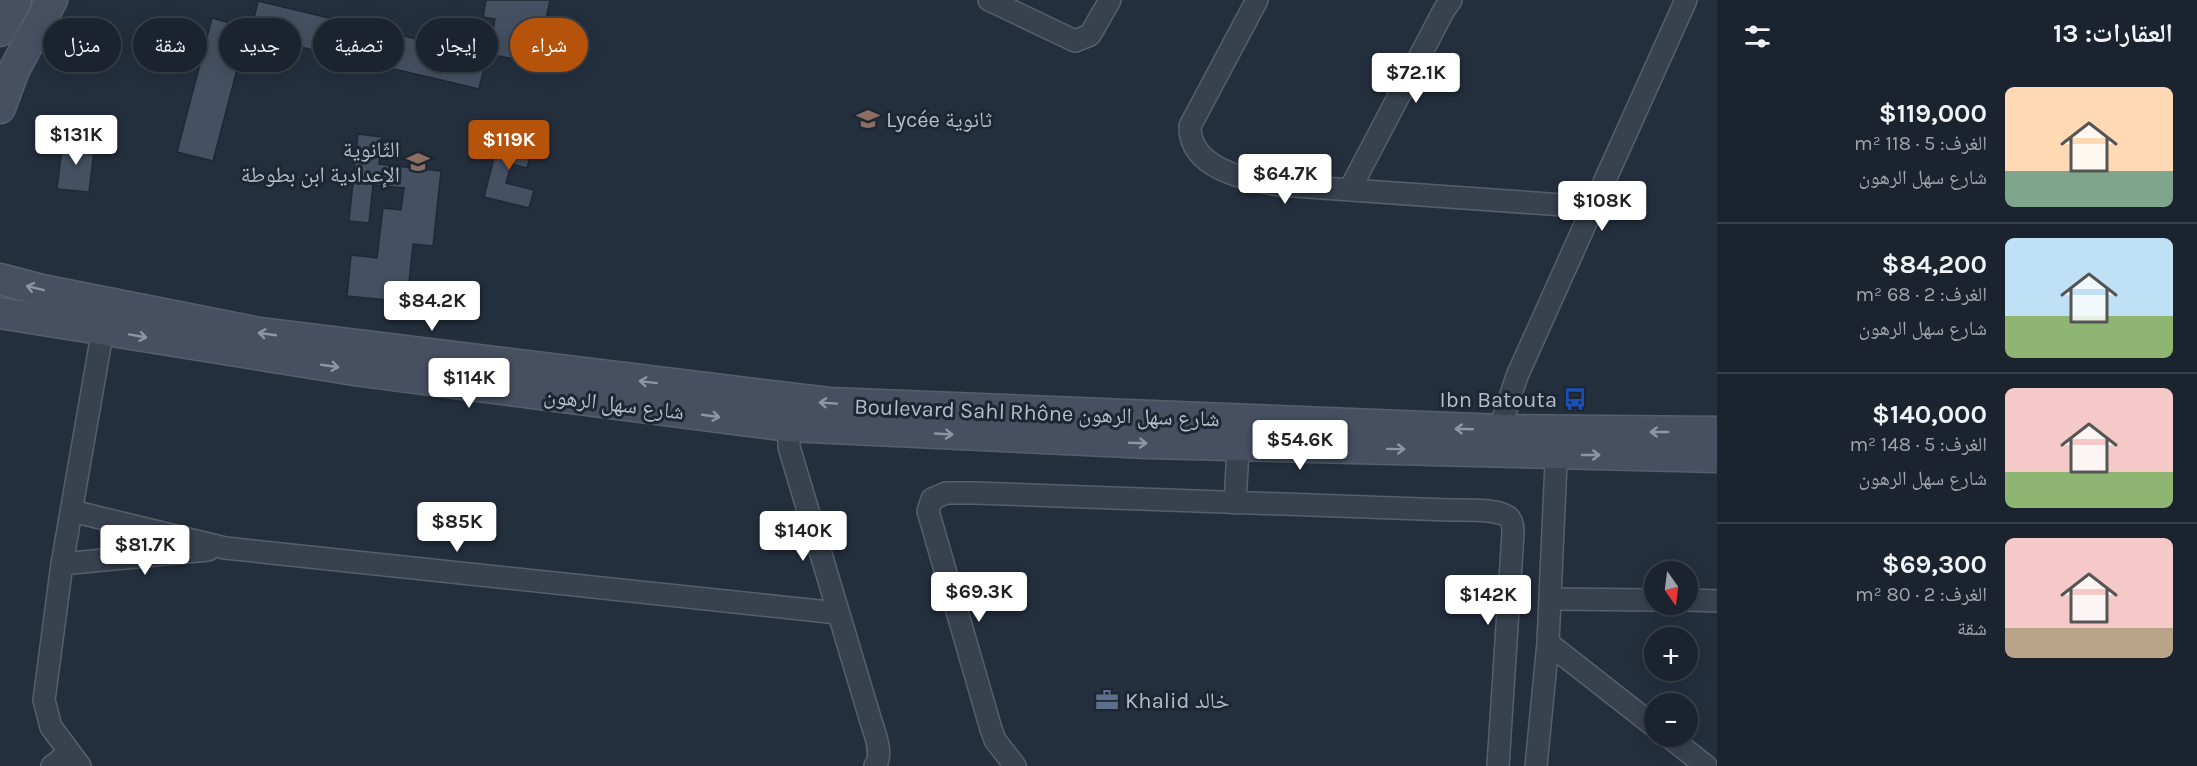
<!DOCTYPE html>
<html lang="ar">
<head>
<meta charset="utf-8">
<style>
	:root { --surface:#1b232e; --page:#242b36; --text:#f1f3f6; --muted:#a0a4aa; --line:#39404a; --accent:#b45309 }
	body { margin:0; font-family:Karla,"Noto Naskh Arabic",sans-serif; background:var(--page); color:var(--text); direction:rtl; height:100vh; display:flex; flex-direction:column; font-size:22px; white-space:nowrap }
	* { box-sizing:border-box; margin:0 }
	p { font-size:20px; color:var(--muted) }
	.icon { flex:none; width:33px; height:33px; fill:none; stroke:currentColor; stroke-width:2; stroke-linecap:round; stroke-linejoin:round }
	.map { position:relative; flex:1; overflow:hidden; direction:ltr }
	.details { display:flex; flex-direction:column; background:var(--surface); width:480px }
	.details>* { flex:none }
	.banner { position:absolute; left:18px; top:18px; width:570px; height:54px; direction:rtl; display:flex; gap:12px }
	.needle { width:39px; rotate:166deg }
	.fabs { position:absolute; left:1644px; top:561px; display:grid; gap:12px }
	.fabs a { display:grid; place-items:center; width:54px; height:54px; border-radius:50%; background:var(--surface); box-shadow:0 3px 15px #0003,0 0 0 2px var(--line); font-size:30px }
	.price { position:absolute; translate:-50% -51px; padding:0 14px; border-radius:6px; background:#fff; color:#222; font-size:20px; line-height:39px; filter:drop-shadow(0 2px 3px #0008) }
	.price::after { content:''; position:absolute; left:50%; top:36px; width:18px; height:14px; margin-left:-9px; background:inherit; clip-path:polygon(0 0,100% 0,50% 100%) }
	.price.selected { background:var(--accent); color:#fff }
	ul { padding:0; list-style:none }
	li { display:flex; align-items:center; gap:18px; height:150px; padding:0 24px }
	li+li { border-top:2px solid var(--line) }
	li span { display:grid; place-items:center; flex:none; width:168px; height:120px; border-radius:9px; color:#555 }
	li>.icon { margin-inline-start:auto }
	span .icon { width:72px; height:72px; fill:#fffc; stroke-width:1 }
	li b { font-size:26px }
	h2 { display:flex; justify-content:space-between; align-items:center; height:72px; padding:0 24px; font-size:26px }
	.chip { padding:0 21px; border-radius:27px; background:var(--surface); box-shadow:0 3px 15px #0003,0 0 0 2px var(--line); font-size:21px; line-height:54px }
	.chip.selected { background:var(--accent); color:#fff }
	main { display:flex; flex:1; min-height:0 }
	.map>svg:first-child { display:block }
	.building { fill:#455162; stroke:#1f2835; stroke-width:1.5 }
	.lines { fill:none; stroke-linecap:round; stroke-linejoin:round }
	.street-casing { stroke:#565f6c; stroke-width:24 }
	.secondary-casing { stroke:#565f6c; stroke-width:33 }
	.street { stroke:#38414e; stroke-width:21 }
	.secondary { stroke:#465061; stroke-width:30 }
	.oneway { stroke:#8e96a5 }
	.labels { text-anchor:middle; stroke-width:6; stroke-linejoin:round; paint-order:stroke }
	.poi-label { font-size:22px; fill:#b4bcc9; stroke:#1d2633; text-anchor:start }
	.street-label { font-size:22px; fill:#b4bcc9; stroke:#1d2633 }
</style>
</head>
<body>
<main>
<section class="details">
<h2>العقارات: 13<svg class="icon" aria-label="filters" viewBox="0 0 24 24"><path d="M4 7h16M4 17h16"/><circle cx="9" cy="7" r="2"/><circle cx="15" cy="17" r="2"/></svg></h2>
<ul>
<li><span style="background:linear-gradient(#ffd9b3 70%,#7fa58c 0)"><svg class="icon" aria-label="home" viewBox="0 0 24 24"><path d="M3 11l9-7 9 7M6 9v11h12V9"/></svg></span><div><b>$119,000</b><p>الغرف: 5 · 118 m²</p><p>شارع سهل الرهون</p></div></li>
<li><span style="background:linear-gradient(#bfe0f5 65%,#8fb573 0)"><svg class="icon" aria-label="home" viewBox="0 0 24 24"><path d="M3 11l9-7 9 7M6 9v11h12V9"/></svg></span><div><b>$84,200</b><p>الغرف: 2 · 68 m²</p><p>شارع سهل الرهون</p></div></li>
<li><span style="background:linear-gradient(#f6c9c9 70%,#8fb573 0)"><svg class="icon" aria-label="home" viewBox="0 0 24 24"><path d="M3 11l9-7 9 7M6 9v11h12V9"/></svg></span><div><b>$140,000</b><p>الغرف: 5 · 148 m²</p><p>شارع سهل الرهون</p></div></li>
<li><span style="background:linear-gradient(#f6c9c9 75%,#b9a48a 0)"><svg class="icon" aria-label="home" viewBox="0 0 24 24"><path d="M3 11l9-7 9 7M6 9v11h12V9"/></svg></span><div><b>$69,300</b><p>الغرف: 2 · 80 m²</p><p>شقة</p></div></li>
</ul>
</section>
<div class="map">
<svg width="1717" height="766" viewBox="0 0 1717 766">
	<rect width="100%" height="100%" fill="#242f3e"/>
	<g class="building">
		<path d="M486 0H550L544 29 536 27 529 62 488 54 495 19 483 17Z"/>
		<path d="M258 1 487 56 479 89 250 35Z"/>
		<path d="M212 18 248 28 213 161 177 152Z"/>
		<path d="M358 134 382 137 379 164 441 171 433 246 413 244 407 302 347 296 351 255 377 258 383 208 401 210 404 188 373 185 369 223 349 221Z"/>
		<path d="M500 134 534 142 527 168 511 164 506 183 534 190 529 208 484 197Z"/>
		<path d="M63 139 95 142 89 192 57 189Z"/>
	</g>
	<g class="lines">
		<g class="street-casing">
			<g id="street">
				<path d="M989 0 1075 41 1090 35 1110 0"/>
				<path d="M1257 0 1190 126C1189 169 1247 180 1280 185L1592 207"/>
				<path d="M1350 189 1444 10 1451 0"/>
				<path d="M789 414V447L870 718C874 732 884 753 875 766"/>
				<path d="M1496 440 1517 376 1686 0"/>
				<path d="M1235 503 1239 431"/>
				<path d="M72 511 225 548 838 613"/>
				<path d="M62 564 208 550"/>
				<path d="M1550 599 1654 600"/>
				<path d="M1688 600 1717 601"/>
				<path d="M1548 643 1654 726"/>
				<path d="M1668 736 1706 766"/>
				<path d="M52 766 69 753"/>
				<path d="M80 766 51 727 44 700 62 564 105 317"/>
				<path d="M1015 766 995 740 991 729 928 511 932 499 946 493H975L1449 510C1462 510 1503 508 1510 519 1513 523 1513 528 1513 533L1498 766"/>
				<path d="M1536 766 1548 643 1557 440"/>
			</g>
		</g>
		<g class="secondary-casing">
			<g id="secondary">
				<path d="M0 31 16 0"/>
				<path d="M0 108 14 70 52 0"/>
				<path d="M0 279 42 290 259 333 829 403 1501 430 1717 432"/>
				<path d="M0 313 361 371 789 426 1149 443 1717 457"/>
			</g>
		</g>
		<use href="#street" class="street"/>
		<use href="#secondary" class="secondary"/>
	</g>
	<defs><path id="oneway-shaft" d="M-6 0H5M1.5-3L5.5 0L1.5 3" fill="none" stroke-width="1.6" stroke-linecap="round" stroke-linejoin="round" transform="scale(1.5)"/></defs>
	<g class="oneway">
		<use href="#oneway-shaft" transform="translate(35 288) rotate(-166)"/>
		<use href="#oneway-shaft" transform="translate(267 334) rotate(-172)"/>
		<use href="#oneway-shaft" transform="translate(138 336) rotate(10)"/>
		<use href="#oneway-shaft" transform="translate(330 366) rotate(8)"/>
		<use href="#oneway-shaft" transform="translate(648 382) rotate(-173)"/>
		<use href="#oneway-shaft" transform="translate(828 403) rotate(-176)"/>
		<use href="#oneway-shaft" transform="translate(711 416) rotate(8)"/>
		<use href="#oneway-shaft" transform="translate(1464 429) rotate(-178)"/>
		<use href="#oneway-shaft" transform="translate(1659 432) rotate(180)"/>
		<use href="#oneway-shaft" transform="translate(944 434) rotate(3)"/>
		<use href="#oneway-shaft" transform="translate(1138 443) rotate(2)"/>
		<use href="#oneway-shaft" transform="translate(1396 449) rotate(1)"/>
		<use href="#oneway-shaft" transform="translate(1591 455)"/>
	</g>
	<defs>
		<g id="school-bare" transform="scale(1.8)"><path d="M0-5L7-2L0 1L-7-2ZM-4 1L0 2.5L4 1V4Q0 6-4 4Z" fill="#8d6e63" stroke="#1d2633" stroke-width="2.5" paint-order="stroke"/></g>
		<g id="bus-bare" transform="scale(1.8)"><path d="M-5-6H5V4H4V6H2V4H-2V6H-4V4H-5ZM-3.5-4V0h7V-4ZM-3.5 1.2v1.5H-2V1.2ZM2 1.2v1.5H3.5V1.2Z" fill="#1a4fb4" stroke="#1d2633" stroke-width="2.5" paint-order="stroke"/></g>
		<g id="office-bare" transform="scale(1.8)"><path d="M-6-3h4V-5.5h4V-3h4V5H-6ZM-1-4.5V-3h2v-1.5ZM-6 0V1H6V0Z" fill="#5c6f8a" stroke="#1d2633" stroke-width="2.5" paint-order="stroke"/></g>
	</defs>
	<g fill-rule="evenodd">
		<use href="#school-bare" x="868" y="119"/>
		<use href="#school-bare" x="418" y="162"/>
		<use href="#bus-bare" x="1575" y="399"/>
		<use href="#office-bare" x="1107" y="700"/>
	</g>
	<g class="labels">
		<g class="poi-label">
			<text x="886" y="127">Lycée ثانوية</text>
			<text x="400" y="157" text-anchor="end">الثّانوية<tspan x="400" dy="25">الإعدادية ابن بطوطة</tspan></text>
			<text x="1557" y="407" text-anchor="end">Ibn Batouta</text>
			<text x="1125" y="708">Khalid خالد</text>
		</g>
		<g class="street-label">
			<text transform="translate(614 403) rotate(7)" y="8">شارع سهل الرهون</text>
			<text transform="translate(1037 412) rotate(2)" y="8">Boulevard Sahl Rhône شارع سهل الرهون</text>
		</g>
	</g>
</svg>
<div class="fabs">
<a><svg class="needle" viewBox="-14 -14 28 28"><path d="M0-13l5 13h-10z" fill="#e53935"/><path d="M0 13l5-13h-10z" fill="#a0a4aa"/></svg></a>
<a>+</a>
<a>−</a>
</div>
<b class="price" style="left:1416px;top:104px">$72.1K</b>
<b class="price" style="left:76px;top:166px">$131K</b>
<b class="price selected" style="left:509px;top:171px">$119K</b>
<b class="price" style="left:1285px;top:205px">$64.7K</b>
<b class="price" style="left:1602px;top:232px">$108K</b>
<b class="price" style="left:432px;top:332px">$84.2K</b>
<b class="price" style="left:469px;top:409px">$114K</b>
<b class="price" style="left:1300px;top:471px">$54.6K</b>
<b class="price" style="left:457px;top:553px">$85K</b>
<b class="price" style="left:803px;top:562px">$140K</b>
<b class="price" style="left:145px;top:576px">$81.7K</b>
<b class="price" style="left:979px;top:623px">$69.3K</b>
<b class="price" style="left:1488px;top:626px">$142K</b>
<div class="banner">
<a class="chip selected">شراء</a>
<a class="chip">إيجار</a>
<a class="chip">تصفية</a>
<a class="chip">جديد</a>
<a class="chip">شقة</a>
<a class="chip">منزل</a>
</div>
</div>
</main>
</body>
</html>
